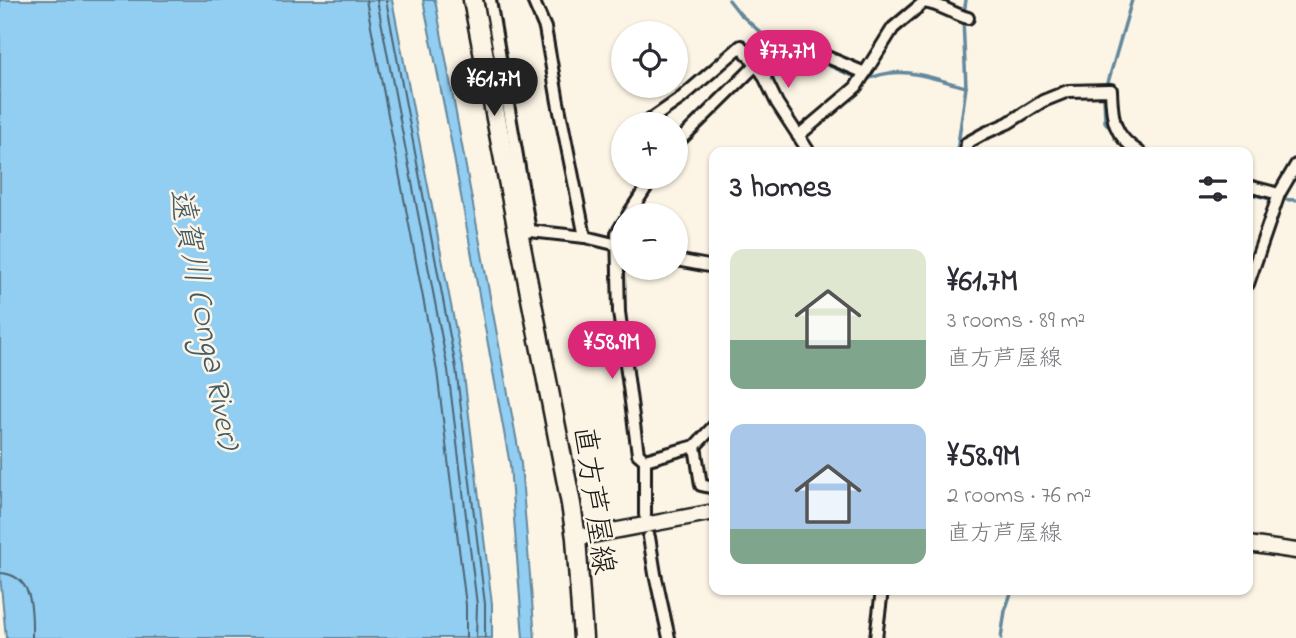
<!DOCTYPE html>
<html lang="en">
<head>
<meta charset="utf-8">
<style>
	:root { --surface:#fff; --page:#f2f2f3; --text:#2b2b33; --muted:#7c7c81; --accent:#db2777 }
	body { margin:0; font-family:"Indie Flower","Klee One",sans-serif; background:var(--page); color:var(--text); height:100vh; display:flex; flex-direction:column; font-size:26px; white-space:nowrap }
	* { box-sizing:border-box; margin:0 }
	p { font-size:23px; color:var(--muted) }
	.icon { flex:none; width:38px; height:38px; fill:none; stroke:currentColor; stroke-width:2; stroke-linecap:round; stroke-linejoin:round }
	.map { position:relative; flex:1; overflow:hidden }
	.side { position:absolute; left:709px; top:147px; width:544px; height:448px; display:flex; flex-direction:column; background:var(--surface); border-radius:14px; box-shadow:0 2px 5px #0004 }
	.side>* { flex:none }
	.tools { position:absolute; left:611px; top:21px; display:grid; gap:14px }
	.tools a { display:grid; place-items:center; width:77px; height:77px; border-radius:50%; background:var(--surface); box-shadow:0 2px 5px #0004; font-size:35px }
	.price { position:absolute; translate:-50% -60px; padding:0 16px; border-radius:24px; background:var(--accent); color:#fff; font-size:23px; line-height:46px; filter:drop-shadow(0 2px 4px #0008) }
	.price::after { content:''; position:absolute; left:50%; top:42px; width:21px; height:16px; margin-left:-10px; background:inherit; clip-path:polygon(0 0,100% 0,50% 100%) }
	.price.current { background:#222; color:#fff }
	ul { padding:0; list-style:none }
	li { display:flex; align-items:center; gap:21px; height:175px; padding:0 21px }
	li span { display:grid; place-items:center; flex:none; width:196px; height:140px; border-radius:14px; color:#555 }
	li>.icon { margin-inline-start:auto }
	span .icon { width:84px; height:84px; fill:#fffc; stroke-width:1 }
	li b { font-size:30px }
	h2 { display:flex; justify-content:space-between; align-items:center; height:84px; padding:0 21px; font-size:30px }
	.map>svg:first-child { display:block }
	.water { fill:#92cef2; stroke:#63879c; stroke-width:2 }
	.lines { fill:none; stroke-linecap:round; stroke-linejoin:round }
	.shore { stroke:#4b6372; stroke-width:2 }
	.stream { stroke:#63879c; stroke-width:3.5 }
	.minor-casing { stroke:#1c1c1c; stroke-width:16 }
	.tertiary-casing { stroke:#1c1c1c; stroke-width:19 }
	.primary-casing { stroke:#1c1c1c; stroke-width:23 }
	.minor { stroke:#fcf5e5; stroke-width:10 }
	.tertiary { stroke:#fcf5e5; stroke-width:14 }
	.primary { stroke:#fcf5e5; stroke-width:18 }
	.labels { text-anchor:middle; stroke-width:5; stroke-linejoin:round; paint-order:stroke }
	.street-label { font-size:30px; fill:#1c1c1c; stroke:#fcf5e5 }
	.water-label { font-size:32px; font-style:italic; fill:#455a67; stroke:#fcf5e5 }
</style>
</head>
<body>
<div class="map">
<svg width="1296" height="638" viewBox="0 0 1296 638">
	<rect width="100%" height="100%" fill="#fcf5e5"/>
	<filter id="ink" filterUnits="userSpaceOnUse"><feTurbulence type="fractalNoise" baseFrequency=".0143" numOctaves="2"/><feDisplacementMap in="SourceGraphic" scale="14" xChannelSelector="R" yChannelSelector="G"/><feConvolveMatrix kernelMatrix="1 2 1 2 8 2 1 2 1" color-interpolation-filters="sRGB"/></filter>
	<g filter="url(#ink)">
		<g class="water">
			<path d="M0 0H392L463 367 492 604V638H6L0 575Z"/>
			<path d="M423 0H435L521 464 535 638H523L510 465 451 141Z"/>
		</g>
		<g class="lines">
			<g class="shore">
				<path d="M366 0 437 371 466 605V638"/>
				<path d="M377 0 448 370 477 605 476 638"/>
				<path d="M386 0 456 368 485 604V638"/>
				<path d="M0 573C35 575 32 612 32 638"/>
			</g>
			<g class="stream">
				<path d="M729 0 740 14 769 40 802 54"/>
				<path d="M809 57 864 81C899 63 930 78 966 87"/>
				<path d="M1115 134 1105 122 1104 96 1132 0"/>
				<path d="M957 152 966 87 963 19 966 0"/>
				<path d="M1248 193 1270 199 1296 200"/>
				<path d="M1001 638 1005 611 1012 590"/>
			</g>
			<g class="minor-casing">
				<g id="minor">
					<path d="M490 0 530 231"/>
					<path d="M533 0 545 28 558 102 585 237"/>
					<path d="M763 74 815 52 865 73"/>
					<path d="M644 124 680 99 741 46 763 74 777 103 809 152"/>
					<path d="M798 136 856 87 893 28 924 2C940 4 953 14 968 18"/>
					<path d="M676 144 756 65"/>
					<path d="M966 152 967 143 985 133 1008 123 1043 101 1068 91 1111 90C1112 119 1113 135 1139 152"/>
					<path d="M1248 186 1279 194"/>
					<path d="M628 215 653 177"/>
					<path d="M623 223 617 233 619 312 638 454 645 460V515"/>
					<path d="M524 233 530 231 585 237 622 246"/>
					<path d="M676 260 714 267"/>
					<path d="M1248 284 1279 194 1296 165"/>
					<path d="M695 446 701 485 714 488"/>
					<path d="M645 460 695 446 714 426"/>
					<path d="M649 537 655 574 669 638"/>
					<path d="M876 638 882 590"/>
				</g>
			</g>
			<g class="tertiary-casing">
				<g id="tertiary">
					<path d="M576 538 714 512"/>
					<path d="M1248 544 1296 551"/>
				</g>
			</g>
			<g class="primary-casing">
				<path id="primary" d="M473 0 571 504 576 538 583 638"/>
			</g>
			<use href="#minor" class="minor"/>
			<use href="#tertiary" class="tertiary"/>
			<use href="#primary" class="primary"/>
		</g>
	</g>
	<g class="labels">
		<g class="street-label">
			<text transform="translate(595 500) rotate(82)" y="10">直方芦屋線</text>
		</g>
		<g class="water-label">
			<text transform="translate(206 318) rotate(79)" y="11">遠賀川 (Onga River)</text>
		</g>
	</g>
</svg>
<div class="tools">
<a><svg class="icon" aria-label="locate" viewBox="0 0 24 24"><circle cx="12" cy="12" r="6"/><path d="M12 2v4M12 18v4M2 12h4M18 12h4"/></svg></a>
<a>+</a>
<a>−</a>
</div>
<b class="price" style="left:788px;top:90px">¥77.7M</b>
<b class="price current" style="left:494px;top:118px">¥61.7M</b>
<b class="price" style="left:612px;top:381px">¥58.9M</b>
<section class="side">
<h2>3 homes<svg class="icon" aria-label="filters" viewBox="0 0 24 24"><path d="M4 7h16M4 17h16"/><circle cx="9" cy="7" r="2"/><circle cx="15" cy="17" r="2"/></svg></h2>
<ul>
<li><span style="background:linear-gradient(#dfe7d0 65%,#7fa58c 0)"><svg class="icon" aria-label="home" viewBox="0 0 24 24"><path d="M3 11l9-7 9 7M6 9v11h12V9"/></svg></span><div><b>¥61.7M</b><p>3 rooms · 89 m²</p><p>直方芦屋線</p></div></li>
<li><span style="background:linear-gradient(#a9c7e8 75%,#7fa58c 0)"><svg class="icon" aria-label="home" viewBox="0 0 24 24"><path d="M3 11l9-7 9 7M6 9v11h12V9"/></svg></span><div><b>¥58.9M</b><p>2 rooms · 76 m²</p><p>直方芦屋線</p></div></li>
</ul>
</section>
</div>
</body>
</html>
